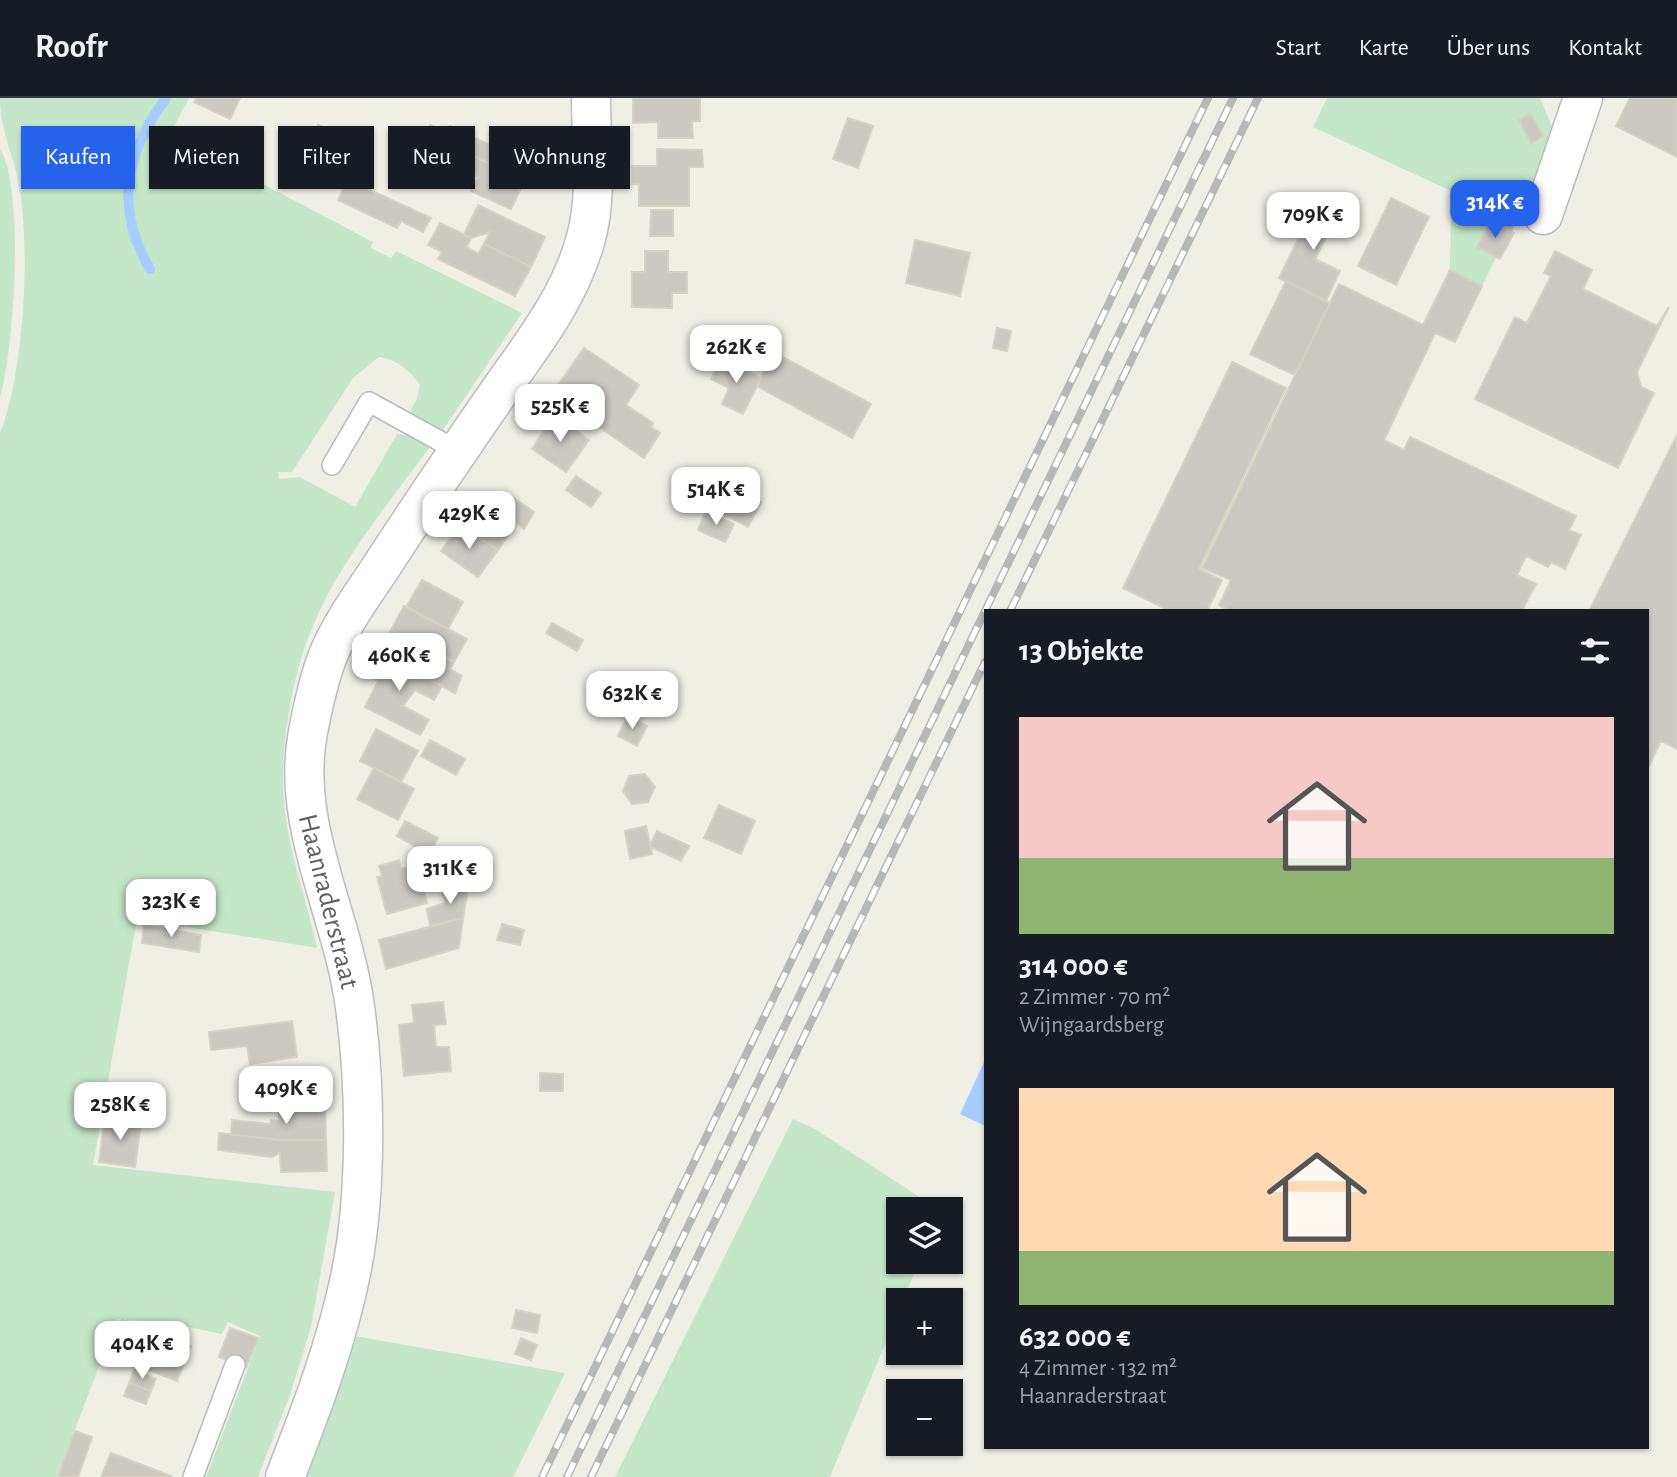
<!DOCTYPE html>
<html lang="de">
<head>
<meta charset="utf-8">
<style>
	:root { --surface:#171b24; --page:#242831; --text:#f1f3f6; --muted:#9ea1a6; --line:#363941; --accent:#2563eb }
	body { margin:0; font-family:"Alegreya Sans",sans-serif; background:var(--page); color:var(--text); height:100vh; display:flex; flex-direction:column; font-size:26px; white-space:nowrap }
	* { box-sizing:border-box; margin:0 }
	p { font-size:23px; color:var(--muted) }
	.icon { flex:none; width:38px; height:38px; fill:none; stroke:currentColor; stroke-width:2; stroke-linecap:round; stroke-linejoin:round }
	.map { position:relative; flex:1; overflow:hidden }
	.side { position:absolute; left:984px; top:511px; width:665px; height:840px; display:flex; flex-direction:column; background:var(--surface); border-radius:0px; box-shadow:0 2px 5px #0004 }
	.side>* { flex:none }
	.top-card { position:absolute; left:21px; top:28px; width:665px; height:63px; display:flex; gap:14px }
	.tools { position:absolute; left:886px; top:1099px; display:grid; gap:14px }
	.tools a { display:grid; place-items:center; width:77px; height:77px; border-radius:0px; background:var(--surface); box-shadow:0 2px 5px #0004; font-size:35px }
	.price { position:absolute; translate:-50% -60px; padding:0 16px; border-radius:14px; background:#fff; color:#222; font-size:23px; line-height:46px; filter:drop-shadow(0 2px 4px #0008) }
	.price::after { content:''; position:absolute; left:50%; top:42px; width:21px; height:16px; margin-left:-10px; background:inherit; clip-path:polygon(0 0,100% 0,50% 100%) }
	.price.active { background:var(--accent); color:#fff }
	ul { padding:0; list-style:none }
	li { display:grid; align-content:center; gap:14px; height:371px; padding:0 35px }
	li span { display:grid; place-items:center; height:217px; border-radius:0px; color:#555 }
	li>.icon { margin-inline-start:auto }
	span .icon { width:126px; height:126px; fill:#fffc; stroke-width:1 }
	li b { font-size:30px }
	h2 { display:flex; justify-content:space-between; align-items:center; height:84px; padding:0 35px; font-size:30px }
	.pill { padding:0 24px; border-radius:0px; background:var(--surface); box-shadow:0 2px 5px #0004; font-size:24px; line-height:63px }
	.pill.active { background:var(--accent); color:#fff }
	header { display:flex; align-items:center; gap:42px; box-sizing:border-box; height:98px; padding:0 35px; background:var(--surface); border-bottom:2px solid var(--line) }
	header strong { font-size:33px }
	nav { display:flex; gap:38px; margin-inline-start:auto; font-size:24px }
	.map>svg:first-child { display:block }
	.green { fill:#c3e7c8 }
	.water { fill:#a7cdff }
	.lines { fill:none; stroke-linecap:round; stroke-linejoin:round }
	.stream { stroke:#a7cdff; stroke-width:10 }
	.building { fill:#ccc9c3; stroke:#d5d2c4; stroke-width:2 }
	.lane-casing { stroke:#b8bac0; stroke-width:22 }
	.street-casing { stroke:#b8bac0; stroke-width:41 }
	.secondary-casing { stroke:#bbbdc4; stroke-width:41 }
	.lane { stroke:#fff; stroke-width:19 }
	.street { stroke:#fff; stroke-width:38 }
	.secondary { stroke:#fff; stroke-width:38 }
	.rail-casing { stroke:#b6b7b7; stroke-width:8 }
	.rail { stroke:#fff; stroke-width:5; stroke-dasharray:16; stroke-linecap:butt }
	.labels { text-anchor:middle; stroke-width:6; stroke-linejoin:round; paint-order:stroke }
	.street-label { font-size:28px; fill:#5e6066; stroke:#fff }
</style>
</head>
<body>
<header>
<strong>Roofr</strong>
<nav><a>Start</a><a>Karte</a><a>Über uns</a><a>Kontakt</a></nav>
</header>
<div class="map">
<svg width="1677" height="1379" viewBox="0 0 1677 1379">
	<rect width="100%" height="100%" fill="#f0efe6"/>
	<g class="green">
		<path d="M0 0H189L170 37 373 144 371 150 391 160 396 153 522 215 441 335 410 313 417 301 420 287C411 273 396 261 379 259L353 280 292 374H278L279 381 300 379 355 409 397 336 413 338 429 350C389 405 339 464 313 528 290 581 277 664 286 721 292 764 308 807 317 850L137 821 93 1067 335 1094 311 1229 290 1297 258 1379H206L260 1238 228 1224 222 1236 169 1225 117 1221 57 1379H0V336C24 273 30 160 20 93 15 59 0 35 0 0Z"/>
		<path d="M1327 0H1540L1552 28 1546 58 1482 188 1450 172 1451 93 1313 29Z"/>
		<path d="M0 51C25 91 14 252 0 299Z"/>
		<path d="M793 1021 815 1031 938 1111H898V1164H919L903 1202H898V1215L830 1379H615Z"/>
		<path d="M354 1238 565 1275 513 1379H304Z"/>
	</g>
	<path class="water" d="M985 962V1028L960 1016Z"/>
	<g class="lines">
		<path class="stream" d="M150 171C114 109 125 56 166 0"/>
	</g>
	<g class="building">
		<path d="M196 0H240L230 21 194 4Z"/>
		<path d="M633 0H700V23H692L693 40H658V24L633 25Z"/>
		<path d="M1630 0H1677V59L1616 28Z"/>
		<path d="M1530 15 1543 38 1531 46 1519 22Z"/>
		<path d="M848 20 873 28 858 70 833 61Z"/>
		<path d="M318 27 333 34 328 45 312 38Z"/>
		<path d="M430 27 446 35 450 28 492 48 500 34 539 53 525 82 425 36Z"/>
		<path d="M425 36 525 82 511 111 471 93 478 79 434 58 438 51 422 43Z"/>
		<path d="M657 51 702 52 703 69H689V108H639V86H632V68H657Z"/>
		<path d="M348 82 431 120 423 134 401 123 397 130 338 102Z"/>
		<path d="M1510 85 1530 96 1511 133 1490 123Z"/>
		<path d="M1320 96 1342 106 1315 161 1340 173 1326 203 1279 180Z"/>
		<path d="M1391 100 1429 119 1396 187 1358 168Z"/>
		<path d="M478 107 545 139 531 169 484 146 490 134 471 140 464 136Z"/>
		<path d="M651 112H673V138H650Z"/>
		<path d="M1490 123 1514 135 1500 161 1477 149Z"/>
		<path d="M440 125 471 140 467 149 478 156 484 146 531 169 515 198 438 161 442 154 428 147Z"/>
		<path d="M915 142 970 155 960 198 906 185Z"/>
		<path d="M645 153H668V174H687V195H672V210L632 209V174H645Z"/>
		<path d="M1555 153 1592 172 1583 191 1657 228 1669 209 1637 274 1641 289 1654 295 1618 370 1475 301 1515 219 1527 225 1551 178 1544 175Z"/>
		<path d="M1450 172 1482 188 1455 244 1435 235 1384 342 1404 352 1410 339 1576 418 1569 432 1581 437 1565 471 1551 464 1548 469 1526 458 1517 477 1536 486 1522 513H1230L1219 507 1231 482 1202 470 1339 186 1423 227Z"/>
		<path d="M1286 183 1330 205 1295 277 1250 256Z"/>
		<path d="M997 230 1011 233 1007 253 993 250Z"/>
		<path d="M584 250 639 287 626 307 653 325 651 329 660 335 644 360 552 296Z"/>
		<path d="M773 254 871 306 852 340 757 288Z"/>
		<path d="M721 260 761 280 743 316 722 306 729 290 711 281Z"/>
		<path d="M1232 264 1286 290 1199 471 1222 482 1207 513H1170L1123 490Z"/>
		<path d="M554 317 589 342 566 374 532 351Z"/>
		<path d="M1677 337V651L1661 643 1647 672V513H1589Z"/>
		<path d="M576 378 601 395 591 409 566 392Z"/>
		<path d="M717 383 761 404 748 429 705 407Z"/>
		<path d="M505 394 534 414 524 431 517 425 498 452 460 427 479 399 494 409Z"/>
		<path d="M706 413 734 426 725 444 698 432Z"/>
		<path d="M460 427 498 452 478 479 441 453Z"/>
		<path d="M422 482 463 504 448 531 406 509Z"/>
		<path d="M404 508 467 541 454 564 391 532Z"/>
		<path d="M552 525 583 542 577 553 546 535Z"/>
		<path d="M391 532 454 564 450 571 462 578 455 595 379 555Z"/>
		<path d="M379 555 442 588 434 602 415 592 403 608 429 622 420 637 365 609 378 583 367 577Z"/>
		<path d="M628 618 647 628 637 648 618 638Z"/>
		<path d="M376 631 418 653 401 684 360 663Z"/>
		<path d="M430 642 465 661 456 677 421 658Z"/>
		<path d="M374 670 414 691 398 722 357 701Z"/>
		<path d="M645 676 655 689 648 704 632 706 623 693 629 678Z"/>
		<path d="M719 707 755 723 741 756 704 740Z"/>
		<path d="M405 723 438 740 429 756 397 738Z"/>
		<path d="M646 728 650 747 657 733 689 748 681 763 651 749 652 756 630 761 625 733Z"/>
		<path d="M399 762 401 771 418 767 427 805 387 816 377 779 382 778 379 768Z"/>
		<path d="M469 786 463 820 430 828 427 811 445 805 442 793Z"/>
		<path d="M463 820 459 850 386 871 379 842Z"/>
		<path d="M502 826 524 832 520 847 497 842Z"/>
		<path d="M144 827 201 837 199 854 142 845Z"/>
		<path d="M443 904 446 926 434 927 436 949H449L451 973 404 978 399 927 414 925 412 907Z"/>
		<path d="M292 923 297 959 250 966 247 948 211 952 209 934Z"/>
		<path d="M540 975 563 976V993H540Z"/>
		<path d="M325 1009 326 1042H280L231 1038 232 1022 270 1026 271 1022 279 1023V1012Z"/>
		<path d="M105 1019 141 1024 135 1069 99 1064Z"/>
		<path d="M219 1035 280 1042H326L327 1073 281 1074 280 1055 272 1059 218 1052Z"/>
		<path d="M516 1212 540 1217 537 1235 512 1230Z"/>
		<path d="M122 1222 191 1248 177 1283 109 1257Z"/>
		<path d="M230 1230 258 1240 246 1270 219 1259Z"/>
		<path d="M521 1240 537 1247 531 1262 515 1256Z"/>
		<path d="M134 1272 156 1281 151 1293 129 1285Z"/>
		<path d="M129 1285 151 1293 146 1306 124 1298Z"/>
		<path d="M75 1333 92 1339 78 1379H58Z"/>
		<path d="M111 1355 171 1378 170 1379H101Z"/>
	</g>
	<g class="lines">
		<g class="lane-casing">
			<g id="lane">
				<path d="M332 367 369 304 458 353"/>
				<path d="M193 1379 235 1267"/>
			</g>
		</g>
		<g class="street-casing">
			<path id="street" d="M1543 117 1583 0"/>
		</g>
		<g class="secondary-casing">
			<path id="secondary" d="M285 1379C311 1313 337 1244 351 1175 367 1096 366 989 355 909 343 817 290 727 308 634 313 608 319 579 329 555 343 523 364 495 383 466 422 406 462 347 503 288 536 242 571 196 586 140 598 97 591 45 591 0"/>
		</g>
		<use href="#lane" class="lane"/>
		<use href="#street" class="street"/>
		<use href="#secondary" class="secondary"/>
		<g class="rail-casing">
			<g id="rail">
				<path d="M985 513 1233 0"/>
				<path d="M1010 513 1258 0"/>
				<path d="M542 1379 1208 0"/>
				<path d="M567 1379 985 513"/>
				<path d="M591 1379 985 564"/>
			</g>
		</g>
		<use href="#rail" class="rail"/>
	</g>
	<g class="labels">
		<g class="street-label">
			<text transform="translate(330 803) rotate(76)" y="10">Haanraderstraat</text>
		</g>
	</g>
</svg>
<div class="tools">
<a><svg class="icon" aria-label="layers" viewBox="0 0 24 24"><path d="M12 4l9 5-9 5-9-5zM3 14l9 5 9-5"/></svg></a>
<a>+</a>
<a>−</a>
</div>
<b class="price active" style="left:1495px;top:142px">314K €</b>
<b class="price" style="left:1313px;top:154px">709K €</b>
<b class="price" style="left:736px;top:287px">262K €</b>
<b class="price" style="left:560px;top:346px">525K €</b>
<b class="price" style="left:716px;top:429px">514K €</b>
<b class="price" style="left:469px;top:453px">429K €</b>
<b class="price" style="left:399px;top:595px">460K €</b>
<b class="price" style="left:632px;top:633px">632K €</b>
<b class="price" style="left:450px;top:808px">311K €</b>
<b class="price" style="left:171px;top:841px">323K €</b>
<b class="price" style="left:286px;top:1028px">409K €</b>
<b class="price" style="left:120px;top:1044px">258K €</b>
<b class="price" style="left:142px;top:1283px">404K €</b>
<div class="top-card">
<a class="pill active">Kaufen</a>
<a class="pill">Mieten</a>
<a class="pill">Filter</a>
<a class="pill">Neu</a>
<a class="pill">Wohnung</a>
</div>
<section class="side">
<h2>13 Objekte<svg class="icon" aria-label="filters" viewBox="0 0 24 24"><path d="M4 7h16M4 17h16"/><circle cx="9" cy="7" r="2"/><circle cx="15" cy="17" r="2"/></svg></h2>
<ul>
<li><span style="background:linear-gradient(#f6c9c9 65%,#8fb573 0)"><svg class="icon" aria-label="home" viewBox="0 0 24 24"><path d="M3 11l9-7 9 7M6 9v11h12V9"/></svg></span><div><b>314 000 €</b><p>2 Zimmer · 70 m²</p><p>Wijngaardsberg</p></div></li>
<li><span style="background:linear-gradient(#ffd9b3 75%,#8fb573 0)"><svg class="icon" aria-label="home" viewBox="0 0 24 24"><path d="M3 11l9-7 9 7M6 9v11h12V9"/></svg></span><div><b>632 000 €</b><p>4 Zimmer · 132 m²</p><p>Haanraderstraat</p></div></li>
</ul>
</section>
</div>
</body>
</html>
